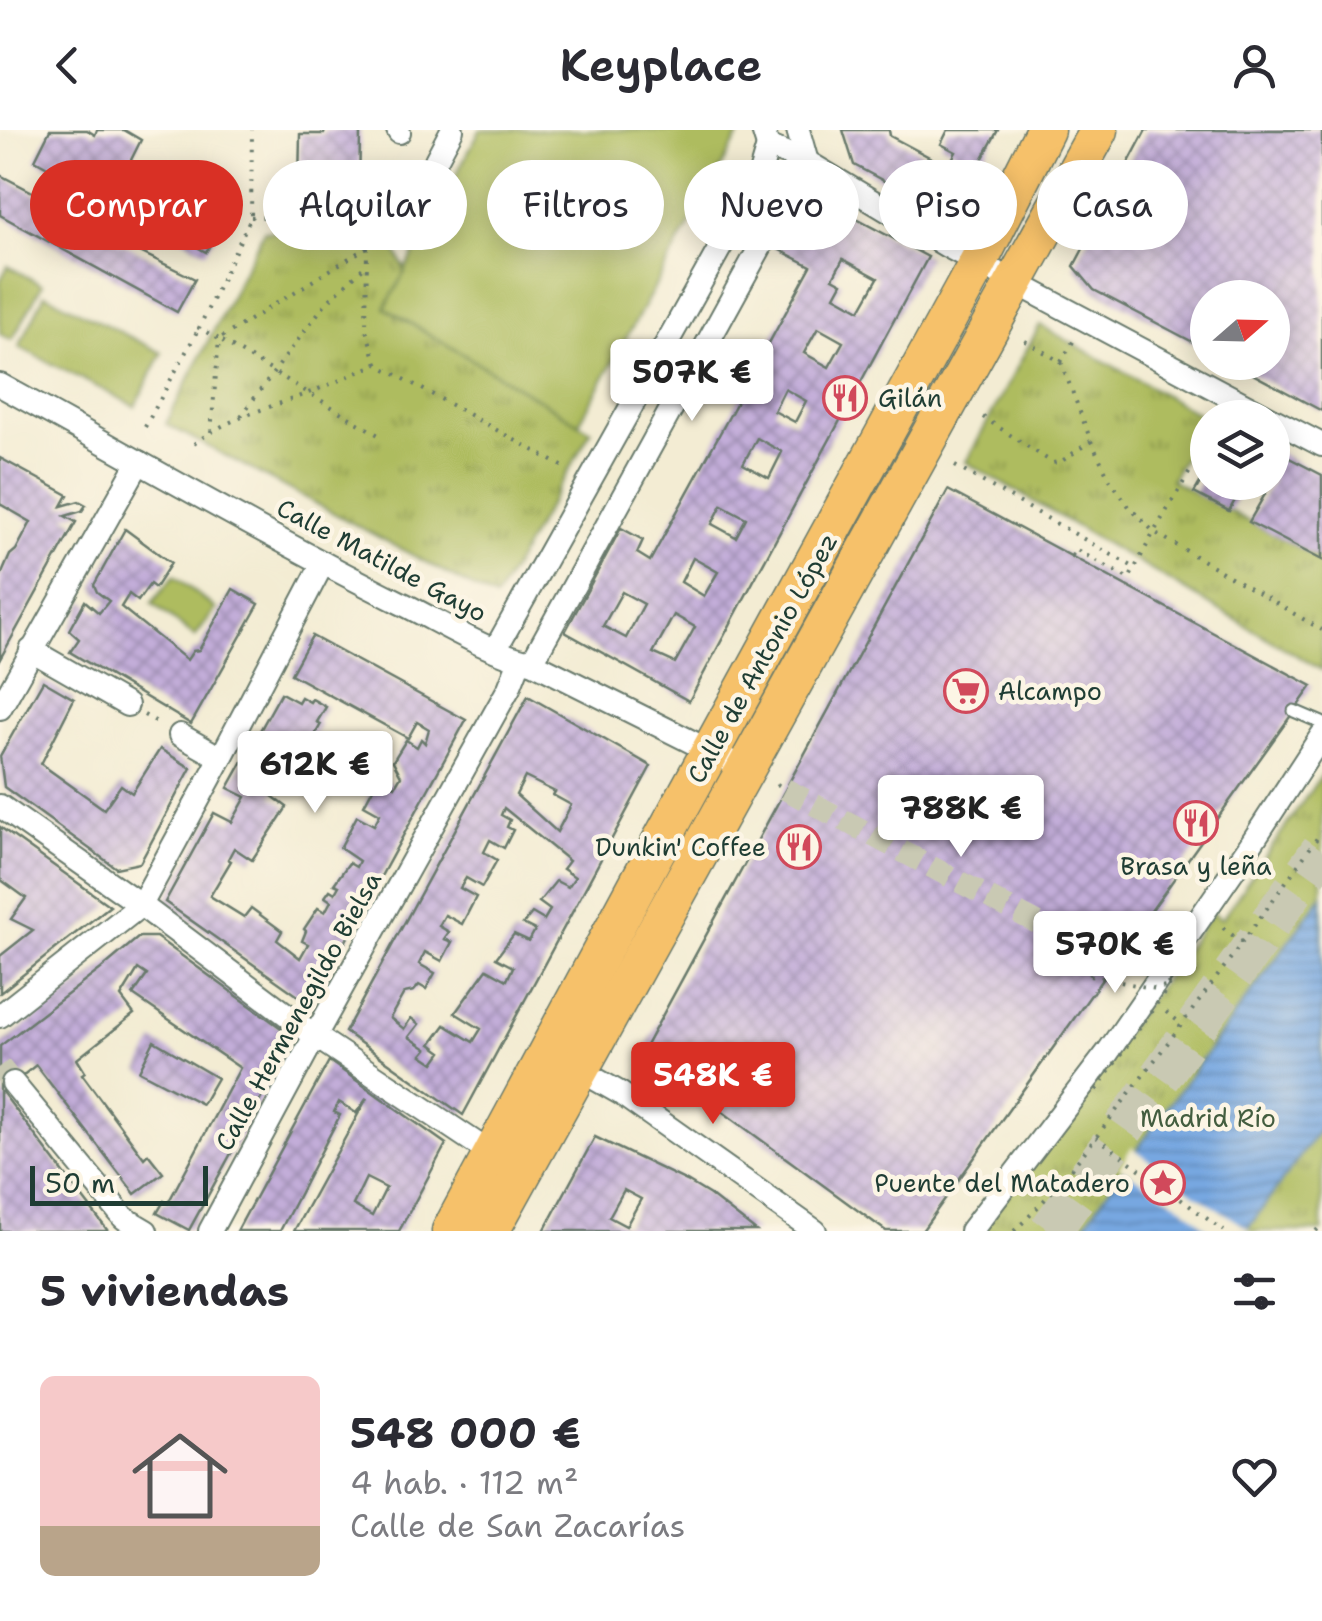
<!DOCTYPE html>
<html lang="es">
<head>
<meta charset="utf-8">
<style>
	:root { --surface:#fff; --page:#f7f7f7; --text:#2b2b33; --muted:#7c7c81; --line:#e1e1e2; --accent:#d93025 }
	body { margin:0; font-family:"Shantell Sans",sans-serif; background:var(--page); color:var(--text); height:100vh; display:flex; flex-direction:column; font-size:38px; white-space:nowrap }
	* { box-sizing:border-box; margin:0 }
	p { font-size:32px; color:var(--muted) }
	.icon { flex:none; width:55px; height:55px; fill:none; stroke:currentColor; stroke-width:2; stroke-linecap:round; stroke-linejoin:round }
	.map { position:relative; height:1101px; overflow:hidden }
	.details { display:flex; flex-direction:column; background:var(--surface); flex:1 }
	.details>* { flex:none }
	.hud { position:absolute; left:30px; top:30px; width:1262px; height:90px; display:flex; gap:20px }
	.needle { width:65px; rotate:70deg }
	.buttons { position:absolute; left:1190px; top:150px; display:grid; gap:20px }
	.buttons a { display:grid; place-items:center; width:100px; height:100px; border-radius:50%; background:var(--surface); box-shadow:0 5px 25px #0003; font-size:50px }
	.scale { position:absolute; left:30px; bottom:25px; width:178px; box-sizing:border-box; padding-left:10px; border:5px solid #1f3d34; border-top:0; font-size:28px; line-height:35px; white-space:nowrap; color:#1f3d34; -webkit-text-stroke:8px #fcf5e5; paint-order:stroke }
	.price { position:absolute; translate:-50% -85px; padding:0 22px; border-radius:10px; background:#fff; color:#222; font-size:32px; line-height:65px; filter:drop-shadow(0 2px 5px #0008) }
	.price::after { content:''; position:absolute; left:50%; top:60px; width:30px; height:22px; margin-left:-15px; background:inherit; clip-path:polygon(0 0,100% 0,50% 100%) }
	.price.current { background:var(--accent); color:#fff }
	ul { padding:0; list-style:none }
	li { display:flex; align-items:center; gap:30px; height:250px; padding:0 40px }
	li+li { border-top:2px solid var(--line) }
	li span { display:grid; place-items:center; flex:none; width:280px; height:200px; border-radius:15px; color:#555 }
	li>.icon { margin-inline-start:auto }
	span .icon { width:120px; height:120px; fill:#fffc; stroke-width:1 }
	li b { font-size:42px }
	h2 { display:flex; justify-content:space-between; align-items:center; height:120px; padding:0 40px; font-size:42px }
	.pill { padding:0 35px; border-radius:45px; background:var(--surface); box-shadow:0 5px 25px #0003; font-size:35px; line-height:90px }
	.pill.current { background:var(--accent); color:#fff }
	header { display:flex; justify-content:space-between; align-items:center; height:130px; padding:0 40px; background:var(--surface); font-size:45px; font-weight:600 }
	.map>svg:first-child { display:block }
	.green { fill:#aebc5f; stroke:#667c4a; stroke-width:2.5 }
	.park { fill:url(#park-tufts); stroke:#667c4a; stroke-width:2.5 }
	.water { fill:url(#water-rules); stroke:#4b728a; stroke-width:2.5 }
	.pier { fill:#f3ecd3 }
	.building { fill:url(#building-cross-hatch); fill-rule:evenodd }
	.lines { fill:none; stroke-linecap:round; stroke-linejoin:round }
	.street-tunnel { stroke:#c9c9b3; stroke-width:22; stroke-dasharray:22 11; stroke-linecap:butt }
	.highway-tunnel { stroke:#c9c9b3; stroke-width:42; stroke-dasharray:42 21; stroke-linecap:butt }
	.lane-casing { stroke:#697a6c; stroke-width:15 }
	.street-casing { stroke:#697a6c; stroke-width:26 }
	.primary-casing { stroke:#697a6c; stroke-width:41 }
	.path { stroke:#697a6c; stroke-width:4; stroke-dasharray:2.5 8; stroke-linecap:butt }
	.lane { stroke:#fff; stroke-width:11 }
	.street { stroke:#fff; stroke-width:22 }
	.primary { stroke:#f6c16b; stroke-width:38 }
	.path-bridge { stroke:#697a6c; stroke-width:4; stroke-dasharray:2.5 8; stroke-linecap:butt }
	.labels { text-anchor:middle; stroke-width:9; stroke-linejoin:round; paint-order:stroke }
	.poi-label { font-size:25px; fill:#1f3d34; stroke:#fcf5e5; text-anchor:start }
	.street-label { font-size:25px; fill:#1f3d34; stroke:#fcf5e5 }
	.park-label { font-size:25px; fill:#435d3f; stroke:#fcf5e5 }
</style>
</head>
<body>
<header><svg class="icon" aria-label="back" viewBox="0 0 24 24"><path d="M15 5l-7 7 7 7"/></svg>Keyplace<svg class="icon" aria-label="person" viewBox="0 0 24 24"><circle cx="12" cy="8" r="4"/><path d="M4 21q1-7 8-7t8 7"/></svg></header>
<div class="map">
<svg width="1322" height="1101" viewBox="0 0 1322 1101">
	<defs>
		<pattern id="park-tufts" width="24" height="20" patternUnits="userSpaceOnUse" patternTransform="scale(2.5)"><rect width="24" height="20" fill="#aebc5f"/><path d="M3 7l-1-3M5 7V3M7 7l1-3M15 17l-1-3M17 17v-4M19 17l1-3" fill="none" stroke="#8d9a4f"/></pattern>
		<pattern id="water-rules" width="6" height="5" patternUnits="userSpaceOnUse" patternTransform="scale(2.5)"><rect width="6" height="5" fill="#77a7e1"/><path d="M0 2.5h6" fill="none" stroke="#6189b7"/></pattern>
		<pattern id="building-cross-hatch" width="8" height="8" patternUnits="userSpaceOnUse" patternTransform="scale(2.5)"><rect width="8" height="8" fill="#c3add9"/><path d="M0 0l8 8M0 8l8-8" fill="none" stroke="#9e8eb1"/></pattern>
	</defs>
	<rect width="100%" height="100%" fill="#fcf5e5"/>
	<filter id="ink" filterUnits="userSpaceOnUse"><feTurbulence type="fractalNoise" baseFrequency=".01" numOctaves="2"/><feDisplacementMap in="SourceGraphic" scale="20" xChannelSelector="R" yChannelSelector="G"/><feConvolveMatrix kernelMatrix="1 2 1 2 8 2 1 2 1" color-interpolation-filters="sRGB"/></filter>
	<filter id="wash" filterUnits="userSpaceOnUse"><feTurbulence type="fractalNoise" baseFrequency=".0048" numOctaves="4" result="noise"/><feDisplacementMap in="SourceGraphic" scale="40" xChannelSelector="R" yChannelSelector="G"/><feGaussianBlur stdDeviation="2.25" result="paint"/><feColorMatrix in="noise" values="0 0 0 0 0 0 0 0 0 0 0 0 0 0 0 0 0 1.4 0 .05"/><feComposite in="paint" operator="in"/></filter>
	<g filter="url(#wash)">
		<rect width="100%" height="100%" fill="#f3ecd3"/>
		<g class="green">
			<path d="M480 0H742L579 293 385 178Z"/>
			<path d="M8 136 42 155 12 210 0 204V151Z"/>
			<path d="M45 164 162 223 135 276 19 217Z"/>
			<path d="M174 446 216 479 195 507 152 473Z"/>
		</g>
		<g class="park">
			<path d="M264 101 386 103 406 140 385 178 591 301 495 469 166 294Z"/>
			<path d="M1040 195 1207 289 1171 350 1322 430V540L966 332Z"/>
			<path d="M1322 644V1101H981L1212 783 1222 789Z"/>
		</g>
		<path class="water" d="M1322 766V996L1246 1101H1080L1151 999Z"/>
		<path class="pier" d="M1132 1017 1194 1063 1252 1101H1210L1184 1077 1119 1037Z"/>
		<g id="blocks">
			<g class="building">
				<path d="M50 0H87L95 5 97 0H124L141 10 128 36 224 91 206 122 109 68 93 99 195 149 177 182 0 85V45L46 69 60 44 35 30Z"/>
				<path d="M325 0H360L359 73 324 72V55L299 54 300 4H324Z"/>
				<path d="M843 0H889L890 6 933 29 924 44 939 53 956 22 941 14 948 0H998L951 87 854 35Z"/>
				<path d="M1146 0H1322V281L1230 232H1272V168H1208V220L1094 160 1074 136Z"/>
				<path d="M804 61 928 127 689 571 565 502 621 398 643 410 637 423 650 431 719 305 811 136 774 117ZM843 129 878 148 860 180 835 166 842 153 833 148ZM818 198 843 212 829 237 804 223ZM785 259 806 271 795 292 774 281ZM757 308 782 322 769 348 743 334ZM722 375 746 388 736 407 712 394ZM693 428 718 442 704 466 681 452ZM622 462 644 474 626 508 603 496ZM674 485 695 497 675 533 653 523Z"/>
				<path d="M1272 319 1322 345V430L1249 392 1272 352Z"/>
				<path d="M0 328 68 365 62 376 79 371 86 375 82 381 65 386 76 392 0 529V448L10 425 16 420 31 392 0 374Z"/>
				<path d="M1208 339V352H1252L1248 359 1245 357 1241 364 1239 363 1229 381 1194 363Z"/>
				<path d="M948 360 1312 556 922 1101H886L642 923Z"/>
				<path d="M125 399 171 433 155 458 150 454 138 471 129 464 121 477 187 530 193 521 199 520 233 459 259 474 191 594 70 522 79 509 69 500 85 471 99 483 109 471 97 462 94 455Z"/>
				<path d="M312 506 466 590 311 875 165 772 214 683 232 692 246 667 228 658 281 563 298 572 301 567 310 572 312 569 326 577 317 592 321 594 311 612 295 603 291 609 288 615 304 624 289 652 273 643 269 649 278 656 272 666 287 677 252 730 234 718 228 729 231 731 210 766 244 787 251 778 282 801 277 810 300 828 308 814 302 811 306 801 304 799 318 778 325 782 331 771 325 767 330 760 335 763 339 756 334 754 349 733 356 737 359 731 340 718 357 686 374 695 380 684 364 675 379 647 395 656 401 646 393 631 406 610 417 617 421 609 425 613 429 599 417 592 408 608 291 544Z"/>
				<path d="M43 551 74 569 41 634 104 679 121 655 132 663 160 619 191 638 140 733 116 738 4 657 0 626Z"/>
				<path d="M528 566 651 636 463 985 345 902ZM525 647 555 662 553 665 571 675 557 702 516 665ZM504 678 569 731 563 739 575 747 568 757 556 751 539 772 550 780 544 790 532 783 523 794 535 800 529 811 514 804 496 828 513 837 507 850 487 839 455 883 481 899 473 912 445 895 431 914 442 922 434 933 422 925 427 919 409 907 419 894 411 888 404 899 390 888 404 863 414 861 419 855 426 859 435 843 419 834 425 822 442 831 452 812 444 809 449 802 439 796 445 785 462 794 476 767 460 758 466 748 482 757 497 730 484 722 490 710 504 718 513 700 507 697 510 690 501 685Z"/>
				<path d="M0 697 110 776 0 863V826L33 800 11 789 26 768 0 749Z"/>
				<path d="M139 807H156L292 906 268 956 189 1100 157 1083 164 1071 168 1073 240 938 133 865 147 845 138 839 121 867 134 884 77 929 85 942 82 944 144 1028 148 1024 163 1043 135 1064 36 935 2 962 108 1101H0V916L101 839Z"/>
				<path d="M154 911 217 948 202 974 139 941Z"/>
				<path d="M329 931 446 1014 399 1101H294L367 968 356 983 339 972 334 982 340 985 280 1101H237ZM366 1048 386 1058 372 1086 353 1075Z"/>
				<path d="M595 1007 687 1051 710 1065 756 1101H544ZM624 1060 641 1069 626 1096 609 1087Z"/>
			</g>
		</g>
	</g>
	<g filter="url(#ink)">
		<use href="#blocks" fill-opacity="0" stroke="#697a6c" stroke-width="2.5"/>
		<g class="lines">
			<g class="street-tunnel">
				<path d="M785 659 1103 828"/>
				<path d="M0 937 13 953"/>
			</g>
			<path class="highway-tunnel" d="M1050 1101 1322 720"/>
			<g class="lane-casing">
				<path id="lane" d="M1294 581 1322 593"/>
			</g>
			<g class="street-casing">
				<g id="street">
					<path d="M398 0 399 2"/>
					<path d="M763 0 768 16 807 32 947 116 1270 288"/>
					<path d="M798 0 807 32"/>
					<path d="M436 30 452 0"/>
					<path d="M0 255C133 328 265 405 401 473 438 491 494 526 532 532L746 639"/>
					<path d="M1272 289 1322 315"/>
					<path d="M31 520 127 575"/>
					<path d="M495 520 758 50 768 16"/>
					<path d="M532 532 807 32"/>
					<path d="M0 578 139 332"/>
					<path d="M180 605 221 628"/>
					<path d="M0 676 141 775 315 906 492 1024"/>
					<path d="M0 886 141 775 221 628 323 433"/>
					<path d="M569 934 620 963 815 1101"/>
					<path d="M13 953 124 1088 146 1101"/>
					<path d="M210 1101 315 906 509 558 520 530"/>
					<path d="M971 1101 1108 922 1249 717 1322 605"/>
				</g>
			</g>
			<g class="primary-casing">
				<g id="primary">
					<path d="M451 1101 658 717 978 133 1045 0"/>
					<path d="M490 1101 1099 0"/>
				</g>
			</g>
			<g class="path">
				<path d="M251 87 376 88 378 101 367 117 219 209 380 306"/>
				<path d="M378 88 401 85 424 50"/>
				<path d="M367 117 366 200 377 234"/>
				<path d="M1025 211 1061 232 1091 311 1109 348 1130 378 1154 402 1322 500"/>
				<path d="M1061 232 1074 210"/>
				<path d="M241 286 325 174 365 136"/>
				<path d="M983 287 1053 333 1062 331 1091 311"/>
				<path d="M145 297 199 198"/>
				<path d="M211 302 219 209 199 198 251 87 252 0"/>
				<path d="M194 314C225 289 266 279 303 265 328 256 353 244 377 234L569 340"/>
				<path d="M955 336 1135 438"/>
				<path d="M1072 426 1075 419 1129 449 1154 402 1208 311"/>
				<path d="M144 585 162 595"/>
				<path d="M777 654 785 659"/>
				<path d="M1223 798 1243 813"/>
				<path d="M1090 846 1116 809"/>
				<path d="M1166 882 1182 894"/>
				<path d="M1096 1007 1224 1101"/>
				<path d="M1014 1101C1062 1056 1101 1000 1141 948 1203 867 1263 785 1322 701"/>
				<path d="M1316 1101 1322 1095"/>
			</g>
			<use href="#lane" class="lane"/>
			<use href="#street" class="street"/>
			<use href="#primary" class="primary"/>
			<g class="path-bridge">
				<path d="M1090 846 1156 859 1170 856 1164 844 1116 809"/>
				<path d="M1096 960 1196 818"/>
			</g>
		</g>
	</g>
	<defs>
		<g id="restaurant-ring" transform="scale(2.25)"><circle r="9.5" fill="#fcf5e5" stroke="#d1495b" stroke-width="1.5"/><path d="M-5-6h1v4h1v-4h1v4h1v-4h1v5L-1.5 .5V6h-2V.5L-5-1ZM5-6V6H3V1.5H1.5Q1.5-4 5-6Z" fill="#d1495b"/></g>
		<g id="supermarket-ring" transform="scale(2.25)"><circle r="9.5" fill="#fcf5e5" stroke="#d1495b" stroke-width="1.5"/><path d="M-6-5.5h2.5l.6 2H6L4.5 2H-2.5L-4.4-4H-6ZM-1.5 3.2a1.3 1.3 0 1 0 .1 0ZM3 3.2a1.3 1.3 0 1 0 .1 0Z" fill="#d1495b"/></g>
		<g id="sight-ring" transform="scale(2.25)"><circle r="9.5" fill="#fcf5e5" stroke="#d1495b" stroke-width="1.5"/><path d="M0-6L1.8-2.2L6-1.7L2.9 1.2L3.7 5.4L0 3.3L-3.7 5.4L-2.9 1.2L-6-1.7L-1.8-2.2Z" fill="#d1495b"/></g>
	</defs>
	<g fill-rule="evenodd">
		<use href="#restaurant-ring" x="845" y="268"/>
		<use href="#supermarket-ring" x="966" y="561"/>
		<use href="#restaurant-ring" x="1196" y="693"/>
		<use href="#restaurant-ring" x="799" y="717"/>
		<use href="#sight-ring" x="1163" y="1053"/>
	</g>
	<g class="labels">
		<g class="poi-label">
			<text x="878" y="277">Gilán</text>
			<text x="998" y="570">Alcampo</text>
			<text x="766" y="726" text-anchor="end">Dunkin' Coffee</text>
			<text x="1196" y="745" text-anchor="middle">Brasa y leña</text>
			<text x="1130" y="1062" text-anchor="end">Puente del Matadero</text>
		</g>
		<g class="street-label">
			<text transform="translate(382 430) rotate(28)" y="9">Calle Matilde Gayo</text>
			<text transform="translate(762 528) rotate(-61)" y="9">Calle de Antonio López</text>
			<text transform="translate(298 881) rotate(-61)" y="9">Calle Hermenegildo Bielsa</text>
		</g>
		<g class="park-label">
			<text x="1208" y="997">Madrid Río</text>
		</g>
	</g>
</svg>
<div class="buttons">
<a><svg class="needle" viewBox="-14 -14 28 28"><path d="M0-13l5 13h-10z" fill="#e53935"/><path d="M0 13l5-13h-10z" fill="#7c7c81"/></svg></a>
<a><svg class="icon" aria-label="layers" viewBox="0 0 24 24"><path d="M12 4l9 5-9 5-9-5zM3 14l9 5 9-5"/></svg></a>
</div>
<div class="scale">50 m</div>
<b class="price" style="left:692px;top:294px">507K €</b>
<b class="price" style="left:315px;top:686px">612K €</b>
<b class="price" style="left:961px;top:730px">788K €</b>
<b class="price" style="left:1115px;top:866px">570K €</b>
<b class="price current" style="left:713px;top:997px">548K €</b>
<div class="hud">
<a class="pill current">Comprar</a>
<a class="pill">Alquilar</a>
<a class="pill">Filtros</a>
<a class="pill">Nuevo</a>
<a class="pill">Piso</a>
<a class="pill">Casa</a>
</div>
</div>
<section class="details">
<h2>5 viviendas<svg class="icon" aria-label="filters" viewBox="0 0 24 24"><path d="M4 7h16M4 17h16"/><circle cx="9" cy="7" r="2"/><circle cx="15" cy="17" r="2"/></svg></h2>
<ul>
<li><span style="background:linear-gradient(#f6c9c9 75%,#b9a48a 0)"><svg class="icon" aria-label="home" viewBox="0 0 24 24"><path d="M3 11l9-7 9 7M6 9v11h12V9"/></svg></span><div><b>548 000 €</b><p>4 hab. · 112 m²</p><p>Calle de San Zacarías</p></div><svg class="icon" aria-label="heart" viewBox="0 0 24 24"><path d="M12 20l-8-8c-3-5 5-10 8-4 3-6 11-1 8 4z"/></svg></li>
</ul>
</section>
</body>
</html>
